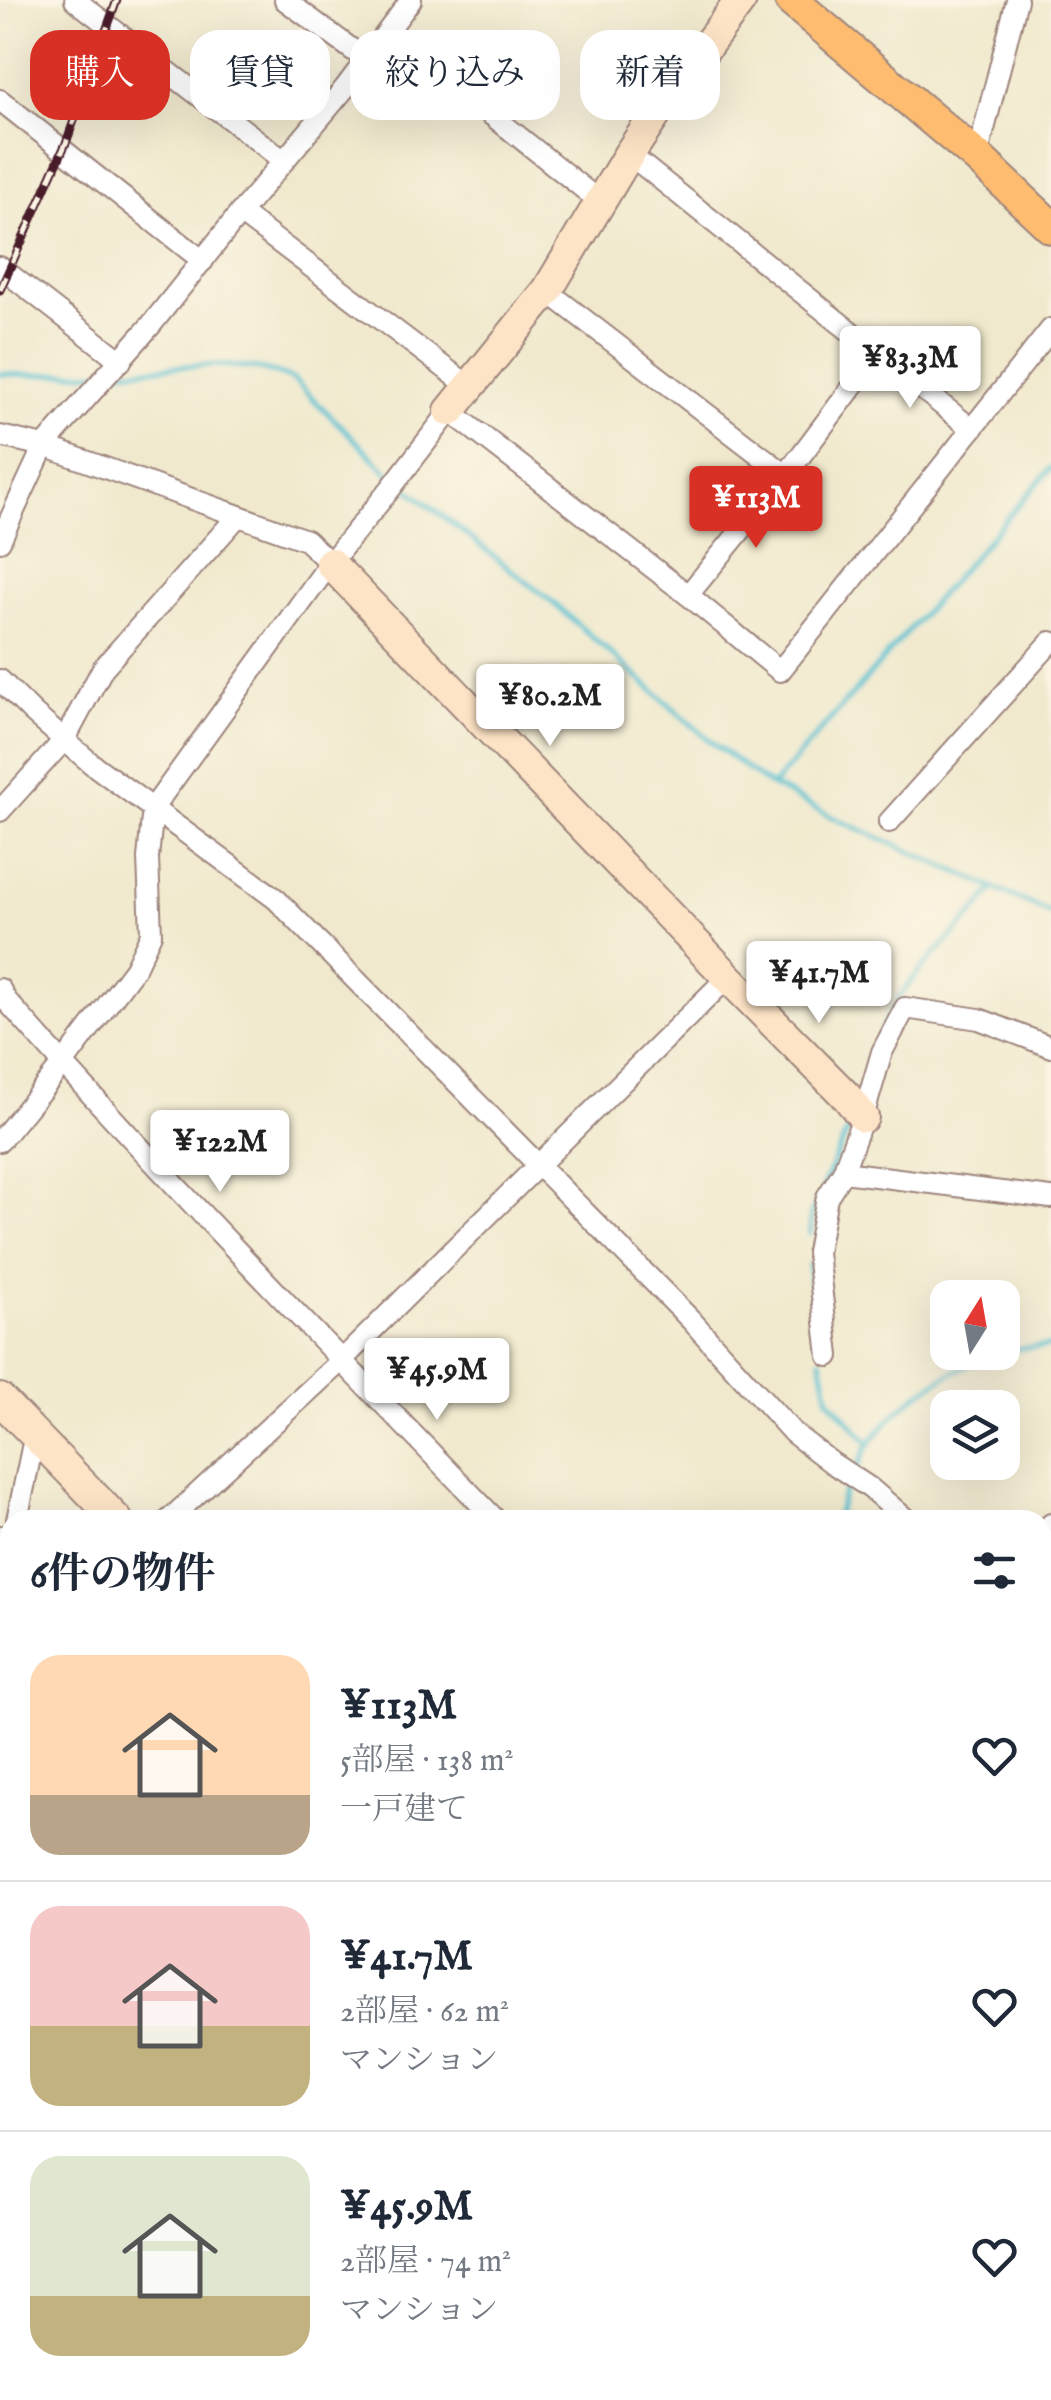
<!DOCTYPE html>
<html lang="ja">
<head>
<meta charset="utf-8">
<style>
	:root { --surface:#fff; --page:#f6f6f7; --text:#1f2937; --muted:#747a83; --line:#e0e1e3; --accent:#d93025 }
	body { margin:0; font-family:"IM FELL English","Noto Serif JP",serif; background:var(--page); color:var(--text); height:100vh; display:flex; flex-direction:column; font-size:38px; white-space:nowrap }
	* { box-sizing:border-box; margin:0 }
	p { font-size:32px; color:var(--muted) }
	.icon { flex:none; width:55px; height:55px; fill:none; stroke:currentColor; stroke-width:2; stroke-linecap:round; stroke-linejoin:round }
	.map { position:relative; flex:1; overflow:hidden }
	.sheet { position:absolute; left:0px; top:1510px; width:1052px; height:890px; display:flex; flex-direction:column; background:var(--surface); border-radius:30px 30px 0 0; box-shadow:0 10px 40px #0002 }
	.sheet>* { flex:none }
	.banner { position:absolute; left:30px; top:30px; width:992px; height:90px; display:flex; gap:20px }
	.needle { width:65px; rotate:11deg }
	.controls { position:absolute; left:930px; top:1280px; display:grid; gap:20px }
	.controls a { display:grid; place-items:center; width:90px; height:90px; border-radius:20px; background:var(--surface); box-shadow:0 10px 40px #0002; font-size:50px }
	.price { position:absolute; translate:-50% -85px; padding:0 22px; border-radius:10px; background:#fff; color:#222; font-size:32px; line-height:65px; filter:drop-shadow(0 2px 5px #0008) }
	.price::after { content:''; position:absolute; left:50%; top:60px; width:30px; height:22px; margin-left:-15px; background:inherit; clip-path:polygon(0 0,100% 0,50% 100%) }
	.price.active { background:var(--accent); color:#fff }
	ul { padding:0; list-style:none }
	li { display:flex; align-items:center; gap:30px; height:250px; padding:0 30px }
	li+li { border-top:2px solid var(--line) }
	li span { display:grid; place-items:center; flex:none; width:280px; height:200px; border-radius:30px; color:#555 }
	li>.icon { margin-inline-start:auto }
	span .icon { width:120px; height:120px; fill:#fffc; stroke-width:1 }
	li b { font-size:42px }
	h2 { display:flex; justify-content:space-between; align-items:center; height:120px; padding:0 30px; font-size:42px }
	.tag { padding:0 35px; border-radius:30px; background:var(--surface); box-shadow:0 10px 40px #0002; font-size:35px; line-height:90px }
	.tag.active { background:var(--accent); color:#fff }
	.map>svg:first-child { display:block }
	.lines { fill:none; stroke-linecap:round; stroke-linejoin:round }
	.stream { stroke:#55c0d1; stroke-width:5 }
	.street-casing { stroke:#9d847c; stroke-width:24 }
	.secondary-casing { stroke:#9d847c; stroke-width:34 }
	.primary-casing { stroke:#9d847c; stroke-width:36 }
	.path { stroke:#9d847c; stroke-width:4; stroke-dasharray:8 8; stroke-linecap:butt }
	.street { stroke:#fff; stroke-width:20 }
	.secondary { stroke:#fee4c6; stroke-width:30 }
	.primary { stroke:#fdbc70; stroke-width:32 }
	.rail-casing { stroke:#4a1f2b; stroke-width:9 }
	.rail { stroke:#fcf5e5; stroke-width:5; stroke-dasharray:15; stroke-linecap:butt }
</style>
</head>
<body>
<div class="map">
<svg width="1051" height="2400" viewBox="0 0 1051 2400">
	<rect width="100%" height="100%" fill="#fcf5e5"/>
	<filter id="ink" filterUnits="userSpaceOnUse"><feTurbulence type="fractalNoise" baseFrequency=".01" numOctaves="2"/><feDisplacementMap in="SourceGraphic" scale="20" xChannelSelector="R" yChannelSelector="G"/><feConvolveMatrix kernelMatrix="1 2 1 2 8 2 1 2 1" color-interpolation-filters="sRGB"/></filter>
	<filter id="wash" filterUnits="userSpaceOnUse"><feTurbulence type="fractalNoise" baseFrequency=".0048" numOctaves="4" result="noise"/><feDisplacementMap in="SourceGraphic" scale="40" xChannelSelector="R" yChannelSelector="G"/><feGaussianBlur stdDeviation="2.25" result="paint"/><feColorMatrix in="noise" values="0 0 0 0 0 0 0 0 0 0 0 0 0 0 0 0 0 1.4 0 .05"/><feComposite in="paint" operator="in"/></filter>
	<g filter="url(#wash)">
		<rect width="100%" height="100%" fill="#f0e9cd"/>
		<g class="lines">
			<g class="stream">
				<path d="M118 371C175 368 239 356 293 379L394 478"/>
				<path d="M0 374 32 375 102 372"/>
				<path d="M403 485 551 601 715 745 765 782 834 818 1051 913"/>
				<path d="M772 786 1051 468"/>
				<path d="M880 1035C900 976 959 938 994 888"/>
				<path d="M823 1186 848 1130"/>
				<path d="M810 1234 811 1214 817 1201"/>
				<path d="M809 1265 818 1343"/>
				<path d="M821 1359 829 1399 870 1444"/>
				<path d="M855 1471C860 1462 864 1452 870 1443 902 1398 958 1363 1012 1350 1024 1347 1038 1348 1051 1346"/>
				<path d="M836 1520 843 1495 850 1481"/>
				<path d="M552 2400 556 2390"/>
			</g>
		</g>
	</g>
	<g filter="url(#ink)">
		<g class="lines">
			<g class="street-casing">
				<g id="street">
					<path d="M75 0 284 161"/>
					<path d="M285 0 365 59"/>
					<path d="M388 32 599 201"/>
					<path d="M0 100 203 261"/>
					<path d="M629 154 972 429"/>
					<path d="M977 157 1017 0"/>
					<path d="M240 213 470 387"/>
					<path d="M0 267 121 361"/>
					<path d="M547 291 786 475"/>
					<path d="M0 436 44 446 306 540 330 563"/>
					<path d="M0 541 44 446 151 325 240 213 345 88 411 0"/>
					<path d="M688 595 786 475 878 353"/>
					<path d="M0 680 33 713 92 764 276 899 691 1320 793 1433 832 1463 870 1488 907 1520"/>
					<path d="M0 811 65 739 103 668 238 516"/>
					<path d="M889 822 1051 642"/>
					<path d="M0 989 6 1000C164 1178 330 1349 496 1520"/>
					<path d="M0 1141 63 1064 135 968 151 934 148 858 153 808 330 563 391 488 450 411 688 595 780 671 1051 329"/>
					<path d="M843 1172 1051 1198"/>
					<path d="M829 1356 817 1252 827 1197 843 1172 863 1117 882 1052 905 1008 979 1019 1051 1047"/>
					<path d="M17 1520 32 1448 40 1441"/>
					<path d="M169 1520 341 1361 728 977"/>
					<path d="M0 1536 10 1538"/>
					<path d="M1042 1541 1051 1524"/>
					<path d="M0 1601 10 1553"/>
					<path d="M1042 1633 1051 1637"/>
					<path d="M0 1952 10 1954"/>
					<path d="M1042 1955 1051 1937"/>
					<path d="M1042 2342 1051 2331"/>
				</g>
			</g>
			<g class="secondary-casing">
				<g id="secondary">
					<path d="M450 411 547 291 629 154 663 104 741 0"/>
					<path d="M330 563 728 977 847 1097 863 1117"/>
					<path d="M0 1399 117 1520"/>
					<path d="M1032 2390 1043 2400"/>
				</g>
			</g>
			<g class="primary-casing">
				<path id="primary" d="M791 0 977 157 1051 227"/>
			</g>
			<g class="path">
				<path d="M1042 2113 1051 2118"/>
				<path d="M0 2223 10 2178"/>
				<path d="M0 2277 10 2279"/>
				<path d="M245 2400 247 2390"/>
				<path d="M848 2400 856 2390"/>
			</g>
			<use href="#street" class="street"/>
			<use href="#secondary" class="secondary"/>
			<use href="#primary" class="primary"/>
			<g class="rail-casing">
				<path id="rail" d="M0 290 66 143 117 0"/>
			</g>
			<use href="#rail" class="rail"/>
		</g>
	</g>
</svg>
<div class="controls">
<a><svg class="needle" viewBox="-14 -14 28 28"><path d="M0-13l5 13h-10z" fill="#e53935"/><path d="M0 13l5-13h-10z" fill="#747a83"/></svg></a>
<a><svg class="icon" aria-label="layers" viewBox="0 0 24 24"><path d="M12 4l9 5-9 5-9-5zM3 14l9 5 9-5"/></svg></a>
</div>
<b class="price" style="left:910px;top:411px">¥83.3M</b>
<b class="price active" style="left:756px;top:551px">¥113M</b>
<b class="price" style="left:550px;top:749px">¥80.2M</b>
<b class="price" style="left:819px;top:1026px">¥41.7M</b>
<b class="price" style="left:220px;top:1195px">¥122M</b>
<b class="price" style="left:437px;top:1423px">¥45.9M</b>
<div class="banner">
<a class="tag active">購入</a>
<a class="tag">賃貸</a>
<a class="tag">絞り込み</a>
<a class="tag">新着</a>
</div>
<section class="sheet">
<h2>6件の物件<svg class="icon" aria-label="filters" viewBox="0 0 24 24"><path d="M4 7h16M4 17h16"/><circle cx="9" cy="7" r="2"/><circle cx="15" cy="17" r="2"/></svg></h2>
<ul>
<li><span style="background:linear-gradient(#ffd9b3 70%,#b9a48a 0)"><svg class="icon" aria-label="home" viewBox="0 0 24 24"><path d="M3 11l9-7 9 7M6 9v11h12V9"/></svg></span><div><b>¥113M</b><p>5部屋 · 138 m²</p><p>一戸建て</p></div><svg class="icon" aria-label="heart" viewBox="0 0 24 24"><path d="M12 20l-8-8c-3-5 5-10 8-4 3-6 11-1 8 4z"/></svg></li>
<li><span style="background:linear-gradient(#f6c9c9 60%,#c2b280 0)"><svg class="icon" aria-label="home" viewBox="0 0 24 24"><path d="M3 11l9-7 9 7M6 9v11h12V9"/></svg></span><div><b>¥41.7M</b><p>2部屋 · 62 m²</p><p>マンション</p></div><svg class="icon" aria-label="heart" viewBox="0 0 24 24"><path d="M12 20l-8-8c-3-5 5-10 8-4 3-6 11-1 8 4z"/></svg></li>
<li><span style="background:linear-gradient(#dfe7d0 70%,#c2b280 0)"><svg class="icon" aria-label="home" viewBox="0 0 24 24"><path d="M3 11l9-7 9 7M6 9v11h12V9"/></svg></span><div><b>¥45.9M</b><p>2部屋 · 74 m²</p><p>マンション</p></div><svg class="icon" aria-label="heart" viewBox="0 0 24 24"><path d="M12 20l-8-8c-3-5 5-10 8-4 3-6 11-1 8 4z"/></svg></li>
</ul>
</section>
</div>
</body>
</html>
